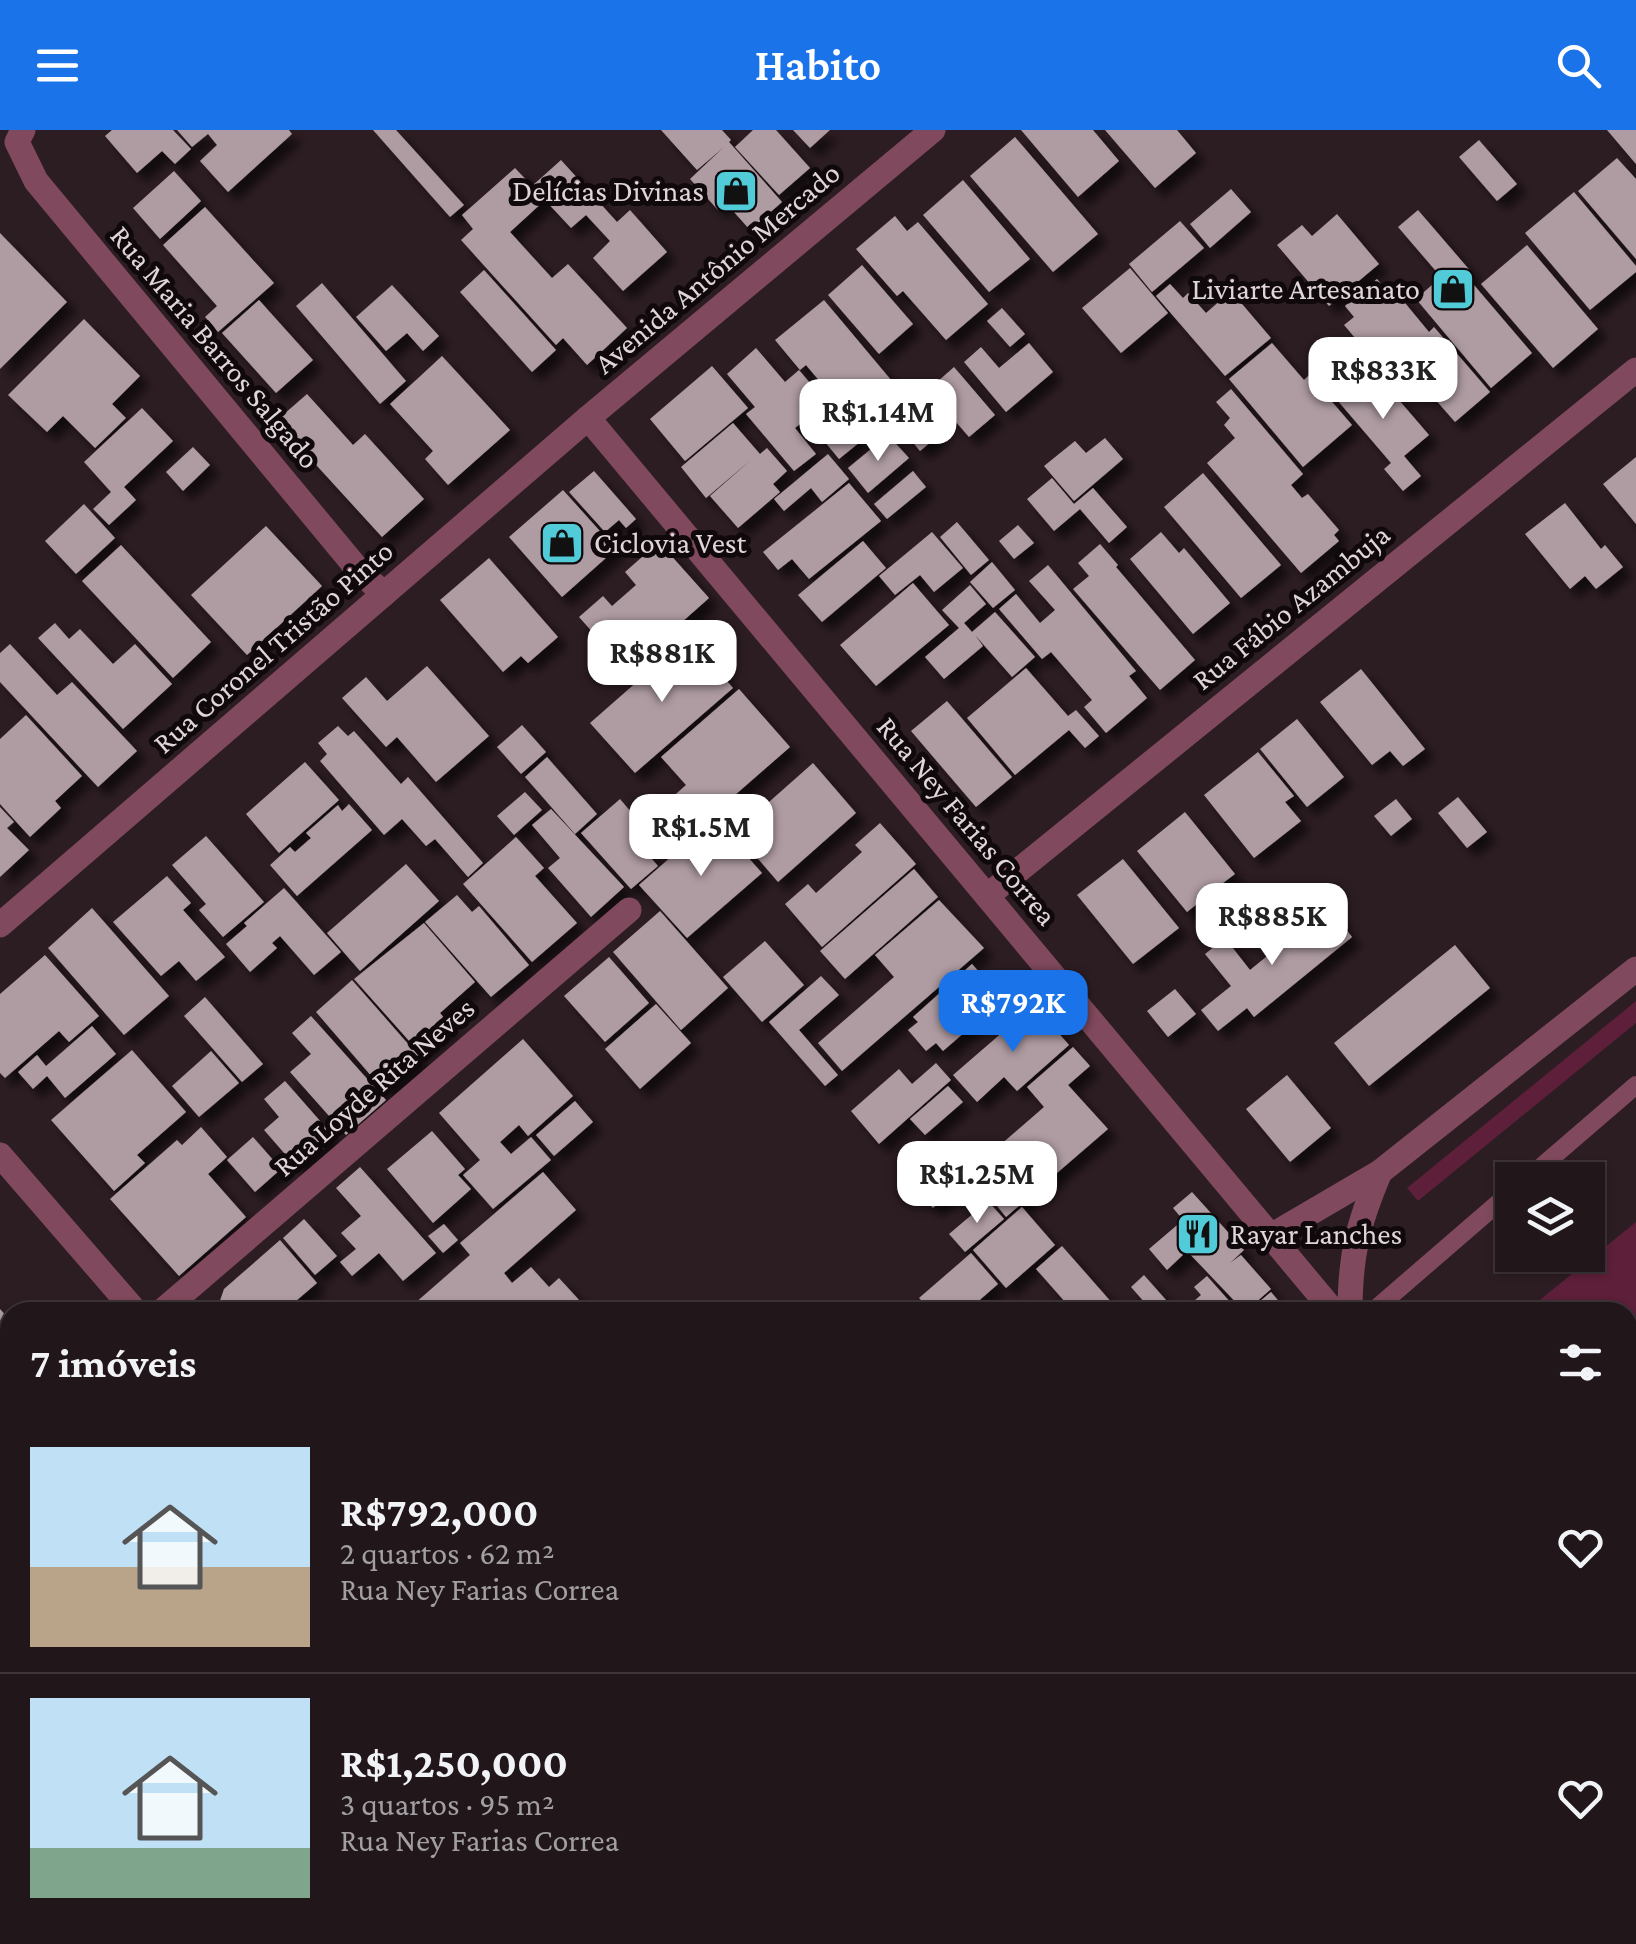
<!DOCTYPE html>
<html lang="pt">
<head>
<meta charset="utf-8">
<style>
	:root { --surface:#21161a; --page:#2d2327; --text:#f1f3f6; --muted:#a29fa2; --line:#3e3539; --accent:#1a73e8 }
	body { margin:0; font-family:"Crimson Pro",serif; background:var(--page); color:var(--text); height:100vh; display:flex; flex-direction:column; font-size:38px; white-space:nowrap }
	* { box-sizing:border-box; margin:0 }
	p { font-size:32px; color:var(--muted) }
	.icon { flex:none; width:55px; height:55px; fill:none; stroke:currentColor; stroke-width:2; stroke-linecap:round; stroke-linejoin:round }
	.map { position:relative; flex:1; overflow:hidden }
	.drawer { position:absolute; left:0px; top:1172px; width:1638px; height:642px; display:flex; flex-direction:column; background:var(--surface); border-radius:30px 30px 0 0; box-shadow:0 2px 8px #0004,0 0 0 2px var(--line) }
	.drawer>* { flex:none }
	.tools { position:absolute; left:1495px; top:1032px; display:grid; gap:20px }
	.tools a { display:grid; place-items:center; width:110px; height:110px; border-radius:0px; background:var(--surface); box-shadow:0 2px 8px #0004,0 0 0 2px var(--line); font-size:50px }
	.price { position:absolute; translate:-50% -85px; padding:0 22px; border-radius:20px; background:#fff; color:#222; font-size:32px; line-height:65px; filter:drop-shadow(0 2px 5px #0008) }
	.price::after { content:''; position:absolute; left:50%; top:60px; width:30px; height:22px; margin-left:-15px; background:inherit; clip-path:polygon(0 0,100% 0,50% 100%) }
	.price.selected { background:var(--accent); color:#fff }
	ul { padding:0; list-style:none }
	li { display:flex; align-items:center; gap:30px; height:250px; padding:0 30px }
	li+li { border-top:2px solid var(--line) }
	li span { display:grid; place-items:center; flex:none; width:280px; height:200px; border-radius:0px; color:#555 }
	li>.icon { margin-inline-start:auto }
	span .icon { width:120px; height:120px; fill:#fffc; stroke-width:1 }
	li b { font-size:42px }
	h2 { display:flex; justify-content:space-between; align-items:center; height:120px; padding:0 30px; font-size:42px }
	header { display:flex; justify-content:space-between; align-items:center; height:130px; padding:0 30px; background:var(--accent); color:#fff; font-size:45px; font-weight:600 }
	.map>svg:first-child { display:block }
	.green { fill:#5d1f39 }
	.building { fill:#af9ca2; filter:url(#shadow) }
	.lines { fill:none; stroke-linecap:round; stroke-linejoin:round }
	.service { stroke:#81495d; stroke-width:18 }
	.minor { stroke:#81495d; stroke-width:25 }
	.tertiary { stroke:#81495d; stroke-width:25 }
	.labels { text-anchor:middle; stroke-width:10; stroke-linejoin:round; paint-order:stroke }
	.poi-label { font-size:30px; fill:#e0d5d8; stroke:#10090b; text-anchor:end }
	.street-label { font-size:30px; fill:#e0d5d8; stroke:#10090b }
</style>
</head>
<body>
<header><svg class="icon" aria-label="menu" viewBox="0 0 24 24"><path d="M4 6h16M4 12h16M4 18h16"/></svg>Habito<svg class="icon" aria-label="search" viewBox="0 0 24 24"><circle cx="10" cy="10" r="6"/><path d="M15 15l6 6"/></svg></header>
<div class="map">
<svg width="1636" height="1814" viewBox="0 0 1636 1814">
	<defs>
		<filter id="shadow"><feDropShadow dx="9" dy="9" stdDeviation="5" flood-color="#0009"/></filter>
	</defs>
	<rect width="100%" height="100%" fill="#2c1d22"/>
	<g class="green">
		<path d="M1636 871V893L1418 1071 1407 1058Z"/>
		<path d="M1636 1092V1679L1628 1669V1182H1525Z"/>
	</g>
	<g class="building">
		<path d="M112 0H173L191 19 175 34 162 21 137 43 105 6Z"/>
		<path d="M177 0H289L292 4 228 62 200 31 217 15 208 4 192 17Z"/>
		<path d="M373 0H396L464 75 450 87Z"/>
		<path d="M661 0H722L731 10 729 12 782 72 750 100 726 73 718 80 690 49 724 17 697 40Z"/>
		<path d="M753 0H776L810 38 779 65 735 17Z"/>
		<path d="M793 0H830L810 18Z"/>
		<path d="M1021 0H1093L1119 31 1078 67Z"/>
		<path d="M1105 0H1177L1196 23 1155 58Z"/>
		<path d="M1607 0H1636V34Z"/>
		<path d="M1015 7 1098 104 1053 142 970 46Z"/>
		<path d="M1479 10 1517 54 1497 71 1459 27Z"/>
		<path d="M1617 28 1636 49V129L1578 61Z"/>
		<path d="M561 30 617 92 630 80 667 122 623 161 593 128 610 111 586 85 571 98 545 70 510 102 552 148 568 134 627 198 587 235 563 208 556 215 461 110 473 99 462 85 515 38 532 56Z"/>
		<path d="M174 41 201 71 160 109 133 78Z"/>
		<path d="M963 50 1030 129 989 162 923 85Z"/>
		<path d="M1231 59 1251 82 1210 118 1190 94Z"/>
		<path d="M1574 62 1636 136V142L1590 180 1525 103Z"/>
		<path d="M205 77 274 153 218 202 205 187 217 176 163 115Z"/>
		<path d="M1418 80 1473 144 1468 148 1532 223 1491 258 1416 169 1441 147 1398 97Z"/>
		<path d="M1337 84 1379 134 1329 176 1277 115 1302 95 1312 106Z"/>
		<path d="M895 86 907 101 918 92 988 174 946 210 903 161 897 166 856 119Z"/>
		<path d="M1180 91 1204 118 1152 162 1129 134Z"/>
		<path d="M0 103 67 172 0 239Z"/>
		<path d="M1527 115 1598 199 1553 238 1481 154Z"/>
		<path d="M862 135 913 194 879 224 828 165Z"/>
		<path d="M1130 138 1168 183 1121 223 1082 178Z"/>
		<path d="M484 140 556 220 532 242 460 162Z"/>
		<path d="M1377 149 1386 160 1391 156 1429 202 1434 197 1490 262 1455 292 1413 244 1397 257 1344 195 1354 187 1345 176Z"/>
		<path d="M322 153 406 251 380 274 296 176Z"/>
		<path d="M1170 154 1183 168 1188 163 1206 183 1231 161 1271 208 1225 246 1156 166Z"/>
		<path d="M392 155 439 206 423 221 407 203 386 221 356 187Z"/>
		<path d="M259 170 313 230 276 263 222 203Z"/>
		<path d="M824 170 938 306 920 321 891 286 865 308 842 281 864 263 858 256 838 273 806 235 800 240 775 210Z"/>
		<path d="M1002 178 1025 204 1010 217 987 191Z"/>
		<path d="M84 189 140 246 112 274 126 288 95 318 63 286 47 302 8 265Z"/>
		<path d="M1029 213 1053 242 1006 282 964 232 981 217 999 238Z"/>
		<path d="M1272 213 1304 250 1309 245 1352 295 1303 337 1229 249Z"/>
		<path d="M756 218 785 252 799 240 860 312 839 329 806 289 795 298 816 324 794 341 746 284 755 277 727 244Z"/>
		<path d="M442 226 510 300 448 355 425 329 433 321 390 274Z"/>
		<path d="M1368 234 1429 305 1404 326 1421 346 1403 361 1384 339 1391 333 1332 264Z"/>
		<path d="M712 236 748 278 685 331 650 289Z"/>
		<path d="M954 237 995 285 969 307 928 260Z"/>
		<path d="M1231 259 1303 344 1291 355 1302 368 1308 364 1339 400 1334 405 1339 411 1301 443 1207 333 1235 308 1224 295 1230 288 1216 272Z"/>
		<path d="M307 264 353 315 365 304 424 369 382 407 276 291Z"/>
		<path d="M142 278 173 311 124 357 136 370 109 395 93 379 111 362 84 332Z"/>
		<path d="M733 293 760 324 767 318 787 341 773 354 780 362 738 398 710 366 752 329 706 368 681 337Z"/>
		<path d="M888 305 909 328 868 363 848 338Z"/>
		<path d="M1105 308 1123 329 1074 371 1044 336 1075 311 1086 323Z"/>
		<path d="M193 317 210 335 183 361 166 342Z"/>
		<path d="M828 324 849 349 822 372 811 358 784 381 774 369Z"/>
		<path d="M1636 327V394L1603 354Z"/>
		<path d="M594 341 636 389 626 398 619 390 605 402 569 362Z"/>
		<path d="M913 341 926 357 887 389 874 374Z"/>
		<path d="M1203 343 1281 435 1241 468 1164 377Z"/>
		<path d="M1052 348 1074 374 1093 358 1127 397 1109 413 1080 379 1054 401 1027 369Z"/>
		<path d="M849 353 881 391 809 449 792 429 778 440 763 422Z"/>
		<path d="M563 360 616 419 562 467 509 407Z"/>
		<path d="M1565 373 1601 419 1605 415 1623 437 1596 459 1585 446 1570 459 1525 404Z"/>
		<path d="M84 374 115 408 76 444 45 411Z"/>
		<path d="M957 392 989 430 971 445 940 407Z"/>
		<path d="M1018 395 1034 413 1014 429 999 411Z"/>
		<path d="M266 396 322 456 247 525 191 465Z"/>
		<path d="M932 402 963 438 934 462 920 445 895 465 879 446Z"/>
		<path d="M1161 402 1179 423 1184 418 1230 473 1193 504 1130 429Z"/>
		<path d="M863 411 886 438 822 492 798 465Z"/>
		<path d="M659 412 709 468 627 541 579 487 603 466 612 476 636 455 625 442Z"/>
		<path d="M1100 414 1118 435 1116 437 1195 530 1160 560 1073 459 1089 446 1078 433Z"/>
		<path d="M121 415 211 512 173 548 82 451Z"/>
		<path d="M489 428 558 507 528 533 521 526 503 542 440 470Z"/>
		<path d="M992 432 1015 460 993 478 970 452Z"/>
		<path d="M1048 435 1136 541 1129 546 1147 568 1106 603 1084 577 1092 570 1051 522 1042 529 999 479 1016 464 1040 493 1055 480 1029 451Z"/>
		<path d="M913 453 949 495 876 556 840 515Z"/>
		<path d="M970 455 986 474 964 493 972 502 995 482 1035 527 1012 547 975 505 983 516 944 549 925 527 959 498 942 480Z"/>
		<path d="M55 493 69 509 80 499 113 534 135 514 172 554 123 599 38 508Z"/>
		<path d="M688 507 733 558 635 643 590 593Z"/>
		<path d="M10 514 57 565 72 552 137 621 98 657 0 552V523Z"/>
		<path d="M427 536 489 606 436 652 397 607 386 617 342 568 366 547 387 571Z"/>
		<path d="M1026 538 1068 586 1076 580 1099 606 1085 618 1069 600 1015 645 967 588Z"/>
		<path d="M1361 539 1425 619 1403 636 1390 621 1372 635 1320 572Z"/>
		<path d="M739 559 790 617 695 700 669 670 686 655 661 627Z"/>
		<path d="M947 571 1012 647 976 677 911 601Z"/>
		<path d="M26 585 82 646 55 671 61 678 30 707 0 674V609Z"/>
		<path d="M1297 589 1344 647 1307 677 1260 619Z"/>
		<path d="M522 595 546 622 521 644 497 617Z"/>
		<path d="M338 596 348 606 354 601 401 654 408 647 483 733 468 747 435 709 426 716 402 689 384 705 320 631 327 624 318 613Z"/>
		<path d="M1258 622 1294 666 1285 672 1301 691 1254 728 1204 665Z"/>
		<path d="M547 627 597 684 575 704 525 647Z"/>
		<path d="M305 632 339 670 279 723 246 684Z"/>
		<path d="M813 633 856 683 778 752 735 702Z"/>
		<path d="M525 662 542 680 514 705 497 686Z"/>
		<path d="M1458 667 1487 702 1467 718 1438 683Z"/>
		<path d="M620 669 649 703 638 713 658 736 631 759 581 703Z"/>
		<path d="M1396 669 1412 689 1391 706 1374 686Z"/>
		<path d="M349 674 372 700 297 766 270 735 290 717 295 722 311 708 306 703 338 675 342 681Z"/>
		<path d="M0 677 14 692 7 698 29 720 0 747Z"/>
		<path d="M551 679 624 757 591 787 548 738 560 728 532 695Z"/>
		<path d="M1185 682 1235 744 1219 756 1226 766 1205 784 1197 774 1187 782 1137 721Z"/>
		<path d="M714 689 762 743 687 808 639 755Z"/>
		<path d="M880 693 916 734 822 817 785 774 808 754 816 763 862 722 855 715Z"/>
		<path d="M206 706 264 772 223 807 199 780 206 774 172 735Z"/>
		<path d="M516 707 544 738 535 746 577 793 532 832 463 754Z"/>
		<path d="M1123 729 1179 798 1133 834 1077 765Z"/>
		<path d="M406 734 439 771 360 841 327 803Z"/>
		<path d="M914 739 938 767 845 849 820 821Z"/>
		<path d="M167 746 191 773 183 780 225 827 196 851 179 831 161 846 113 792Z"/>
		<path d="M1284 755 1300 775 1285 788 1269 768Z"/>
		<path d="M284 758 341 822 314 845 280 806 272 813 277 818 250 842 226 814 247 796 244 793Z"/>
		<path d="M457 765 472 782 479 776 529 835 491 867 425 792Z"/>
		<path d="M939 770 984 818 842 941 818 913 894 847 875 825Z"/>
		<path d="M1328 776 1352 807 1254 887 1247 878 1218 901 1201 880 1231 856 1205 824 1225 808 1250 840Z"/>
		<path d="M92 778 169 866 124 905 48 818Z"/>
		<path d="M660 781 728 858 681 900 613 822Z"/>
		<path d="M424 793 475 852 440 883 450 895 419 922 354 849Z"/>
		<path d="M765 811 804 855 762 892 723 847Z"/>
		<path d="M1455 815 1490 858 1369 956 1334 913Z"/>
		<path d="M45 825 99 886 69 912 59 901 5 948 0 943V864Z"/>
		<path d="M609 827 649 873 605 912 564 866Z"/>
		<path d="M972 834 1003 869 943 921 936 913 926 921 908 900 918 892 913 887Z"/>
		<path d="M821 846 839 865 799 900 838 945 825 956 769 892Z"/>
		<path d="M352 850 423 931 386 963 316 882Z"/>
		<path d="M1175 859 1196 884 1168 907 1147 881Z"/>
		<path d="M205 867 263 934 242 952 184 886Z"/>
		<path d="M656 874 691 913 640 959 605 919Z"/>
		<path d="M1034 875 1069 915 1017 961 1004 947 977 972 953 945Z"/>
		<path d="M311 886 386 970 346 1005 290 942 311 924 292 903Z"/>
		<path d="M92 896 116 924 65 968 47 946 33 959 18 942 37 925 46 936Z"/>
		<path d="M523 909 573 966 528 1006 519 995 500 1012 511 1024 531 1007 551 1030 493 1079 463 1045 480 1030 439 983Z"/>
		<path d="M1073 917 1090 936 1068 955 1108 999 1006 1087 993 1071 1024 1044 999 1016 1044 977 1027 957Z"/>
		<path d="M132 920 186 982 137 1025 145 1033 114 1061 51 990Z"/>
		<path d="M211 921 239 953 199 987 172 956Z"/>
		<path d="M936 933 951 950 879 1014 851 981 899 939 912 954Z"/>
		<path d="M1287 945 1331 998 1290 1032 1246 979Z"/>
		<path d="M285 951 335 1008 299 1040 264 1000 279 987 264 969Z"/>
		<path d="M948 956 963 972 925 1005 910 989Z"/>
		<path d="M575 971 593 992 554 1026 536 1005Z"/>
		<path d="M201 997 227 1027 208 1044 246 1087 179 1146 110 1069 177 1010 182 1015Z"/>
		<path d="M432 1001 465 1039 458 1045 471 1059 433 1093 387 1039Z"/>
		<path d="M253 1007 281 1039 255 1062 227 1030Z"/>
		<path d="M959 1021 976 1040 933 1078 916 1059Z"/>
		<path d="M360 1037 436 1123 403 1151 379 1123 352 1146 340 1132 356 1119 341 1103 361 1086 336 1058Z"/>
		<path d="M543 1042 576 1080 504 1143 512 1153 531 1137 549 1157 559 1148 590 1182H422L414 1174 470 1125 460 1113Z"/>
		<path d="M1192 1062 1244 1120 1230 1133 1241 1125 1271 1159 1245 1182 1187 1121 1167 1140 1149 1119 1183 1090 1173 1078Z"/>
		<path d="M988 1071 1004 1089 965 1122 949 1104Z"/>
		<path d="M1022 1077 1055 1115 1006 1158 973 1120Z"/>
		<path d="M304 1089 337 1126 315 1145 283 1108Z"/>
		<path d="M444 1094 458 1110 443 1123 428 1106Z"/>
		<path d="M280 1110 317 1153 283 1182H216L224 1159Z"/>
		<path d="M1062 1116 1120 1182H1074L1036 1139Z"/>
		<path d="M971 1123 998 1154 966 1182H932L919 1168Z"/>
		<path d="M1144 1145 1166 1170 1153 1182 1131 1157Z"/>
		<path d="M1207 1146 1239 1182H1181L1201 1165 1194 1157Z"/>
		<path d="M1271 1162 1288 1182H1247Z"/>
		<path d="M0 1179 10 1190V1211L0 1219Z"/>
		<path d="M10 1214V1288L3 1294 0 1291V1223Z"/>
		<path d="M10 1296V1367L5 1371 0 1365V1304Z"/>
		<path d="M10 1436V1553L0 1561V1445Z"/>
		<path d="M10 1632V1675L0 1683V1641Z"/>
		<path d="M58 1805H106L96 1814H66Z"/>
		<path d="M444 1805H489L478 1814H452Z"/>
		<path d="M491 1805H563L553 1814H481Z"/>
		<path d="M812 1805H984L973 1814H802Z"/>
		<path d="M1519 1805H1565L1555 1814H1527Z"/>
	</g>
	<g class="lines">
		<g class="service">
			<path d="M1526 1050 1636 955"/>
			<path d="M1372 1182 1512 1061"/>
		</g>
		<g class="minor">
			<path d="M987 766 1636 240"/>
			<path d="M0 1025 136 1182"/>
			<path d="M1271 1106 1380 1042 1636 839"/>
			<path d="M161 1182 629 780"/>
			<path d="M1350 1182C1350 1125 1358 1094 1380 1042"/>
			<path d="M677 1805 684 1814"/>
			<path d="M605 1814 616 1805"/>
		</g>
		<g class="tertiary">
			<path d="M23 0 17 12 36 51 360 442 384 464"/>
			<path d="M588 288 1334 1182"/>
			<path d="M0 795 588 288 933 0"/>
			<path d="M1628 1785 1636 1794"/>
		</g>
	</g>
	<defs>
		<g id="shop-square" transform="scale(2.25)"><rect x="-9" y="-9" width="18" height="18" rx="4" fill="#52cbd8" stroke="#10090b"/><path d="M-5-2.5h2.3a2.7 3.5 0 0 1 5.4 0H5L5.5 6h-11ZM-1.5-2.5h3a1.5 2.3 0 0 0-3 0Z" fill="#111"/></g>
		<g id="restaurant-square" transform="scale(2.25)"><rect x="-9" y="-9" width="18" height="18" rx="4" fill="#52cbd8" stroke="#10090b"/><path d="M-5-6h1v4h1v-4h1v4h1v-4h1v5L-1.5 .5V6h-2V.5L-5-1ZM5-6V6H3V1.5H1.5Q1.5-4 5-6Z" fill="#111"/></g>
	</defs>
	<g fill-rule="evenodd">
		<use href="#shop-square" x="736" y="61"/>
		<use href="#shop-square" x="1453" y="159"/>
		<use href="#shop-square" x="562" y="413"/>
		<use href="#restaurant-square" x="1198" y="1104"/>
	</g>
	<g class="labels">
		<g class="poi-label">
			<text x="704" y="71">Delícias Divinas</text>
			<text x="1420" y="169">Liviarte Artesanato</text>
			<text x="594" y="423" text-anchor="start">Ciclovia Vest</text>
			<text x="1230" y="1114" text-anchor="start">Rayar Lanches</text>
		</g>
		<g class="street-label">
			<text transform="translate(717 138) rotate(-40)" y="10">Avenida Antônio Mercado</text>
			<text transform="translate(215 217) rotate(50)" y="10">Rua Maria Barros Salgado</text>
			<text transform="translate(1291 477) rotate(-39)" y="10">Rua Fábio Azambuja</text>
			<text transform="translate(273 517) rotate(-41)" y="10">Rua Coronel Tristão Pinto</text>
			<text transform="translate(967 691) rotate(50)" y="10">Rua Ney Farias Correa</text>
			<text transform="translate(374 957) rotate(-41)" y="10">Rua Loyde Rita Neves</text>
		</g>
	</g>
</svg>
<div class="tools">
<a><svg class="icon" aria-label="layers" viewBox="0 0 24 24"><path d="M12 4l9 5-9 5-9-5zM3 14l9 5 9-5"/></svg></a>
</div>
<b class="price" style="left:1383px;top:292px">R$833K</b>
<b class="price" style="left:878px;top:334px">R$1.14M</b>
<b class="price" style="left:662px;top:575px">R$881K</b>
<b class="price" style="left:701px;top:749px">R$1.5M</b>
<b class="price" style="left:1272px;top:838px">R$885K</b>
<b class="price selected" style="left:1013px;top:925px">R$792K</b>
<b class="price" style="left:977px;top:1096px">R$1.25M</b>
<section class="drawer">
<h2>7 imóveis<svg class="icon" aria-label="filters" viewBox="0 0 24 24"><path d="M4 7h16M4 17h16"/><circle cx="9" cy="7" r="2"/><circle cx="15" cy="17" r="2"/></svg></h2>
<ul>
<li><span style="background:linear-gradient(#bfe0f5 60%,#b9a48a 0)"><svg class="icon" aria-label="home" viewBox="0 0 24 24"><path d="M3 11l9-7 9 7M6 9v11h12V9"/></svg></span><div><b>R$792,000</b><p>2 quartos · 62 m²</p><p>Rua Ney Farias Correa</p></div><svg class="icon" aria-label="heart" viewBox="0 0 24 24"><path d="M12 20l-8-8c-3-5 5-10 8-4 3-6 11-1 8 4z"/></svg></li>
<li><span style="background:linear-gradient(#bfe0f5 75%,#7fa58c 0)"><svg class="icon" aria-label="home" viewBox="0 0 24 24"><path d="M3 11l9-7 9 7M6 9v11h12V9"/></svg></span><div><b>R$1,250,000</b><p>3 quartos · 95 m²</p><p>Rua Ney Farias Correa</p></div><svg class="icon" aria-label="heart" viewBox="0 0 24 24"><path d="M12 20l-8-8c-3-5 5-10 8-4 3-6 11-1 8 4z"/></svg></li>
</ul>
</section>
</div>
</body>
</html>
